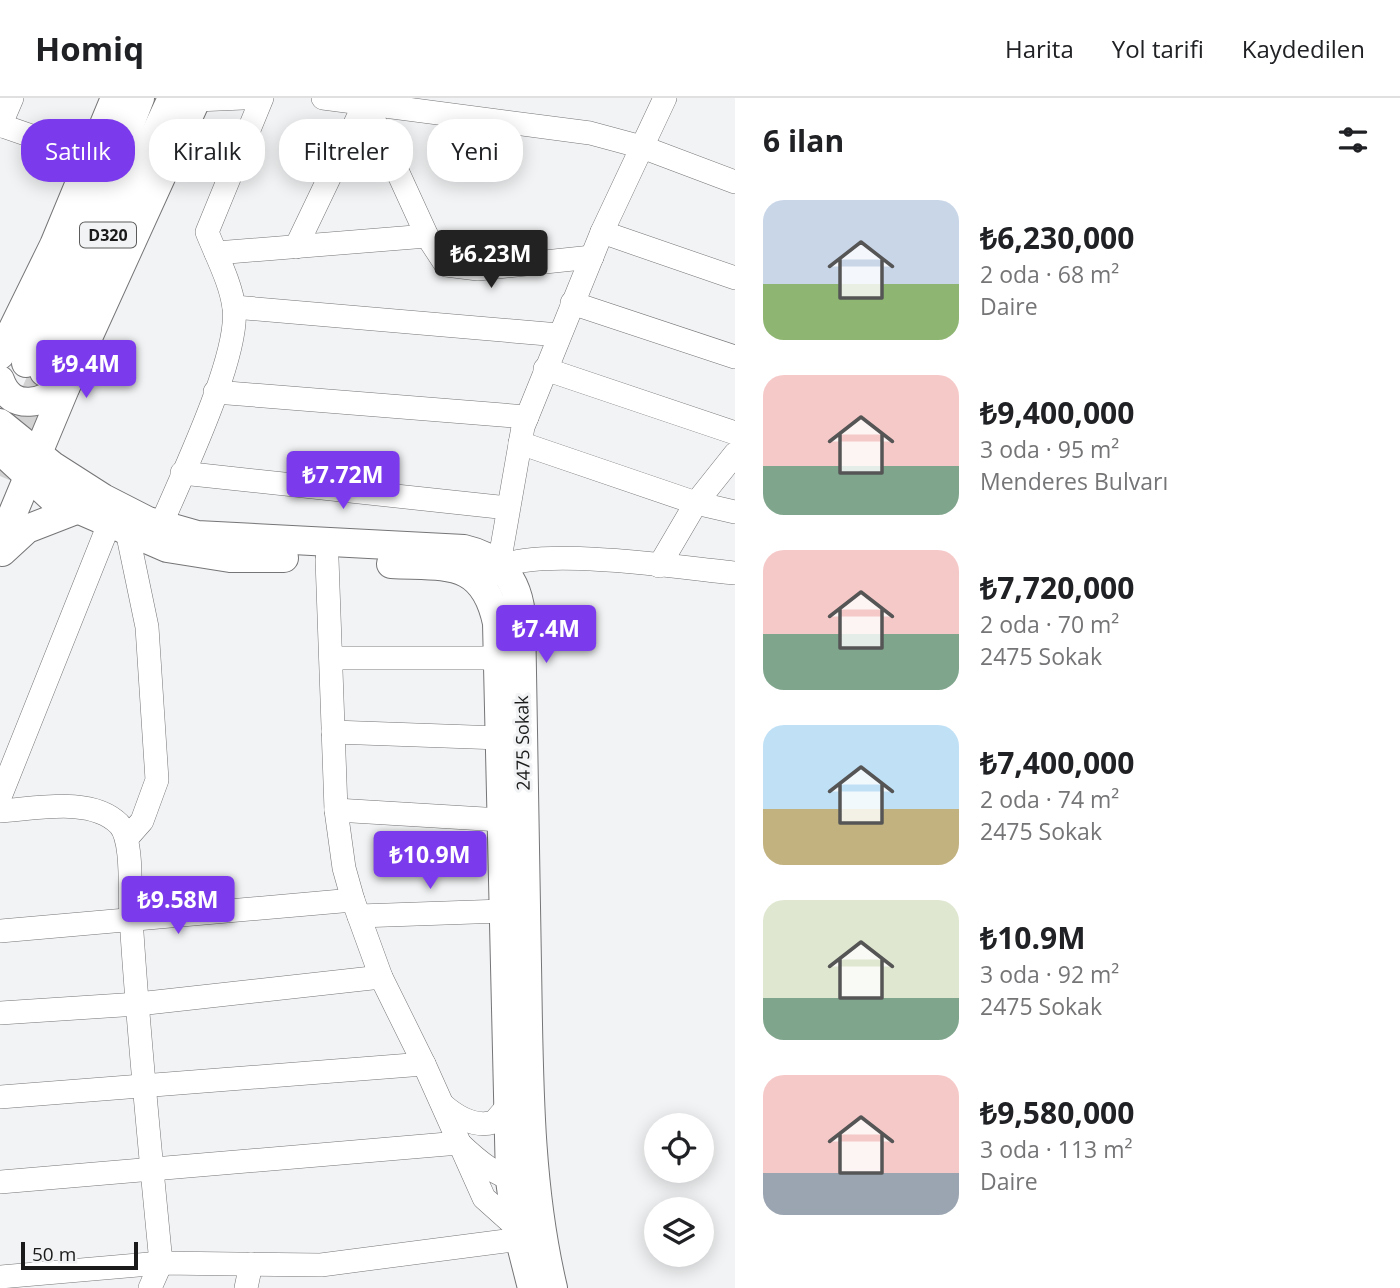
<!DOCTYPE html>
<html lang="tr">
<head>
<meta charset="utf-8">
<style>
	:root { --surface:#fff; --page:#f6f6f6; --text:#202124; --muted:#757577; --line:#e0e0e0; --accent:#7c3aed }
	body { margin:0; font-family:"Open Sans",sans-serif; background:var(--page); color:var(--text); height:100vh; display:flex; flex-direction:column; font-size:26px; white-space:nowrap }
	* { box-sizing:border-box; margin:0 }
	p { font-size:23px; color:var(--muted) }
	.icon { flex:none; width:38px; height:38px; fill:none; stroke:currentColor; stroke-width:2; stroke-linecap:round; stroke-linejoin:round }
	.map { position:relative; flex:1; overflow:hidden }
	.panel { display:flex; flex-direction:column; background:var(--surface); width:665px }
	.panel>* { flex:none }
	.hud { position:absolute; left:21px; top:21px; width:609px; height:63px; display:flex; gap:14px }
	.fabs { position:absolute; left:644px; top:1015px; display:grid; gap:14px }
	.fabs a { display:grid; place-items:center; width:70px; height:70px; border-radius:50%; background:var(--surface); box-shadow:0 4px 18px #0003; font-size:35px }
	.scale { position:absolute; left:21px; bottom:18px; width:117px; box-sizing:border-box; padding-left:7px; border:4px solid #1a1a1a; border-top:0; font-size:19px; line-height:24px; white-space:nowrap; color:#1a1a1a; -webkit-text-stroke:5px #f2f3f4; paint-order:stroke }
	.price { position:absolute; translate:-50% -60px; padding:0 16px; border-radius:7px; background:var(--accent); color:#fff; font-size:23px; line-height:46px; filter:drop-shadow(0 2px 4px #0008) }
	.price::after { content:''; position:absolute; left:50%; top:42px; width:21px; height:16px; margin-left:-10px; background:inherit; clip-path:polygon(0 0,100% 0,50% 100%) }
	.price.active { background:#222; color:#fff }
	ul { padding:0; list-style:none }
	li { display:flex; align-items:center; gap:21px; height:175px; padding:0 28px }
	li span { display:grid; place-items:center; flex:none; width:196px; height:140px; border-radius:21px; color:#555 }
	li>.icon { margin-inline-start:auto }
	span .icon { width:84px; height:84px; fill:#fffc; stroke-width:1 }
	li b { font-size:30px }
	h2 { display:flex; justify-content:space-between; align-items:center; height:84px; padding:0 28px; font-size:30px }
	.tag { padding:0 24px; border-radius:28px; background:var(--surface); box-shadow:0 4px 18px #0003; font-size:24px; line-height:63px }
	.tag.active { background:var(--accent); color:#fff }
	header { display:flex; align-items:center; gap:42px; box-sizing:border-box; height:98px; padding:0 35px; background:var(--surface); border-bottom:2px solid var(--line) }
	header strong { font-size:33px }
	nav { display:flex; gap:38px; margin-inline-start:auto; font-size:24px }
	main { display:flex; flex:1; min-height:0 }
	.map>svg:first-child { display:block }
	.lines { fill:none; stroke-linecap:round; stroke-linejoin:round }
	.major-tunnel { stroke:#d2d2d3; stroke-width:28; stroke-dasharray:28 14; stroke-linecap:butt }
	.minor-casing { stroke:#757577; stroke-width:24 }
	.major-casing { stroke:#757577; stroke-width:30 }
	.minor { stroke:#fff; stroke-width:23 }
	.major { stroke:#fff; stroke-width:28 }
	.labels { text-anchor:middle; stroke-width:6; stroke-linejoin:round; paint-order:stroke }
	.shield { fill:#f2f3f4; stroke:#5b5b5b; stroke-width:2 }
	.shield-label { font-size:16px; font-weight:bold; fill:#1a1a1a }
	.street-label { font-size:18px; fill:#1a1a1a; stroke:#f2f3f4 }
</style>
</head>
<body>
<header>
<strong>Homiq</strong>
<nav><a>Harita</a><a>Yol tarifi</a><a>Kaydedilen</a></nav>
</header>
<main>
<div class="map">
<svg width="735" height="1190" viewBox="0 0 735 1190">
	<rect width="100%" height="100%" fill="#f2f3f4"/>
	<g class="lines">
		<path class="major-tunnel" d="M0 378 44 274"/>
		<g class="minor-casing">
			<g id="minor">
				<path d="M323 0 590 35 642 49 735 84"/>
				<path d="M196 2 243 0"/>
				<path d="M367 7 427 138 446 167 478 171 592 159"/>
				<path d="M0 27 92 59"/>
				<path d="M0 28 12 0"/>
				<path d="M602 134 735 180"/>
				<path d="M296 149 364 7"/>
				<path d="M216 155 427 138"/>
				<path d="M572 205 735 259"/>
				<path d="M234 209 559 237"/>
				<path d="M545 271 735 335"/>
				<path d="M215 294 527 319"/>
				<path d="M520 345 696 405 735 414"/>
				<path d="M182 375 508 410"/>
				<path d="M161 427C181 379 240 258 234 210 231 185 216 157 207 134L262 0"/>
				<path d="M127 433 147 529 157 682 142 723 127 740"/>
				<path d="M327 461 336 712 344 770 353 802 381 879 424 966 484 1100 513 1126 526 1127"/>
				<path d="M499 466 523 329 602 134 665 0"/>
				<path d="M659 468 696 405 735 356"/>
				<path d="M491 475C520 444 688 471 735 475"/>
				<path d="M331 560H498"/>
				<path d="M333 634 500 640"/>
				<path d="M0 699 109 426"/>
				<path d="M336 712 501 722"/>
				<path d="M0 713C35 711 91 698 119 726 134 742 129 796 131 819 138 935 150 1050 161 1165L150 1190"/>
				<path d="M359 818 503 813"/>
				<path d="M0 833 353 802"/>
				<path d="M0 915 138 906 381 879"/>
				<path d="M0 999 424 966"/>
				<path d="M443 1007C458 1020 475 1030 494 1024L507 1009"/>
				<path d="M0 1084 459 1045C477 1062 498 1081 522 1082"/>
				<path d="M0 1179 161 1165 321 1167 520 1141"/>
				<path d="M246 1190 251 1166"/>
			</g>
		</g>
		<g class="major-casing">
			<g id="major">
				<path d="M0 257 54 147 115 0"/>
				<path d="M26 265 109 80 140 0"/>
				<path d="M44 274 172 0"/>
				<path d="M0 282C12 316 45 304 66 288"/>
				<path d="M0 325 53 368 103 400 148 423 197 437 464 451C499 459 517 480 521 516 523 633 525 750 527 867 529 976 528 1084 553 1190"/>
				<path d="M0 352 52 400 167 450 230 460H284"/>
				<path d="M0 446 66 288 197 0"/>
				<path d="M2 454 27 431 76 412"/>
				<path d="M391 466C446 469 483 460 497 525L510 1082 516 1127 532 1190"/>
			</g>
		</g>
		<use href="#minor" class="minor"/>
		<use href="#major" class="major"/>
	</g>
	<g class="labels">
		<rect class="shield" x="80" y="124.5" width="56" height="25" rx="5"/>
		<g class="shield-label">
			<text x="108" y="143">D320</text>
		</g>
		<g class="street-label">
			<text transform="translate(523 645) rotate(-91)" y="6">2475 Sokak</text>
		</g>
	</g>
</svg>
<div class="fabs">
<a><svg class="icon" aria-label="locate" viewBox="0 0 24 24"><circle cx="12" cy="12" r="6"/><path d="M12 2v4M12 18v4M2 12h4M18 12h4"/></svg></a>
<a><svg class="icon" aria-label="layers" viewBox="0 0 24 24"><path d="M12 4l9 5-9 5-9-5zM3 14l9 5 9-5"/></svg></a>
</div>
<div class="scale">50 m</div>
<b class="price active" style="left:491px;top:192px">₺6.23M</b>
<b class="price" style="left:86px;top:302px">₺9.4M</b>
<b class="price" style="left:343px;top:413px">₺7.72M</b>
<b class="price" style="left:546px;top:567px">₺7.4M</b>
<b class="price" style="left:430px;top:793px">₺10.9M</b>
<b class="price" style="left:178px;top:838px">₺9.58M</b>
<div class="hud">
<a class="tag active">Satılık</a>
<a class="tag">Kiralık</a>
<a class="tag">Filtreler</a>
<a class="tag">Yeni</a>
</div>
</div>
<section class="panel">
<h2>6 ilan<svg class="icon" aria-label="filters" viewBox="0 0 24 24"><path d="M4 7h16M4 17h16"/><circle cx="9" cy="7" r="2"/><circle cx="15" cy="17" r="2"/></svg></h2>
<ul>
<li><span style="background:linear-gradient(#c9d6e8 60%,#8fb573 0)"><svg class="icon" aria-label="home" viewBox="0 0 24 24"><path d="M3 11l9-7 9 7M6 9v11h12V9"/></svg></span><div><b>₺6,230,000</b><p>2 oda · 68 m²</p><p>Daire</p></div></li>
<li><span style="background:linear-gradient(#f6c9c9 65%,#7fa58c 0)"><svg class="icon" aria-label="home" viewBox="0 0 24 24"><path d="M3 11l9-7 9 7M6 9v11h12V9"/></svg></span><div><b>₺9,400,000</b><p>3 oda · 95 m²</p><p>Menderes Bulvarı</p></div></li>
<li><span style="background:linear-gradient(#f6c9c9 60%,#7fa58c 0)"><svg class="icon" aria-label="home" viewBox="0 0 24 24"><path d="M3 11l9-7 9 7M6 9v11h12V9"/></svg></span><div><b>₺7,720,000</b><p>2 oda · 70 m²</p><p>2475 Sokak</p></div></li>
<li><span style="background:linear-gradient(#bfe0f5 60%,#c2b280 0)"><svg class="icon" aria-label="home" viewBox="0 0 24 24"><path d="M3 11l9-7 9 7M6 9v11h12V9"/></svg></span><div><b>₺7,400,000</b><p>2 oda · 74 m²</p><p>2475 Sokak</p></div></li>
<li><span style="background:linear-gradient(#dfe7d0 70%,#7fa58c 0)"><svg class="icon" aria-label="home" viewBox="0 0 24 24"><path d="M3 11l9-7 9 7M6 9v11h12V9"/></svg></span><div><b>₺10.9M</b><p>3 oda · 92 m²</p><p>2475 Sokak</p></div></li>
<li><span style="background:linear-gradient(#f6c9c9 70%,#9aa5b1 0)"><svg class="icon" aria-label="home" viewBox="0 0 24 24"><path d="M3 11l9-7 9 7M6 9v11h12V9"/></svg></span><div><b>₺9,580,000</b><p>3 oda · 113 m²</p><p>Daire</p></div></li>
</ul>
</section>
</main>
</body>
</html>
